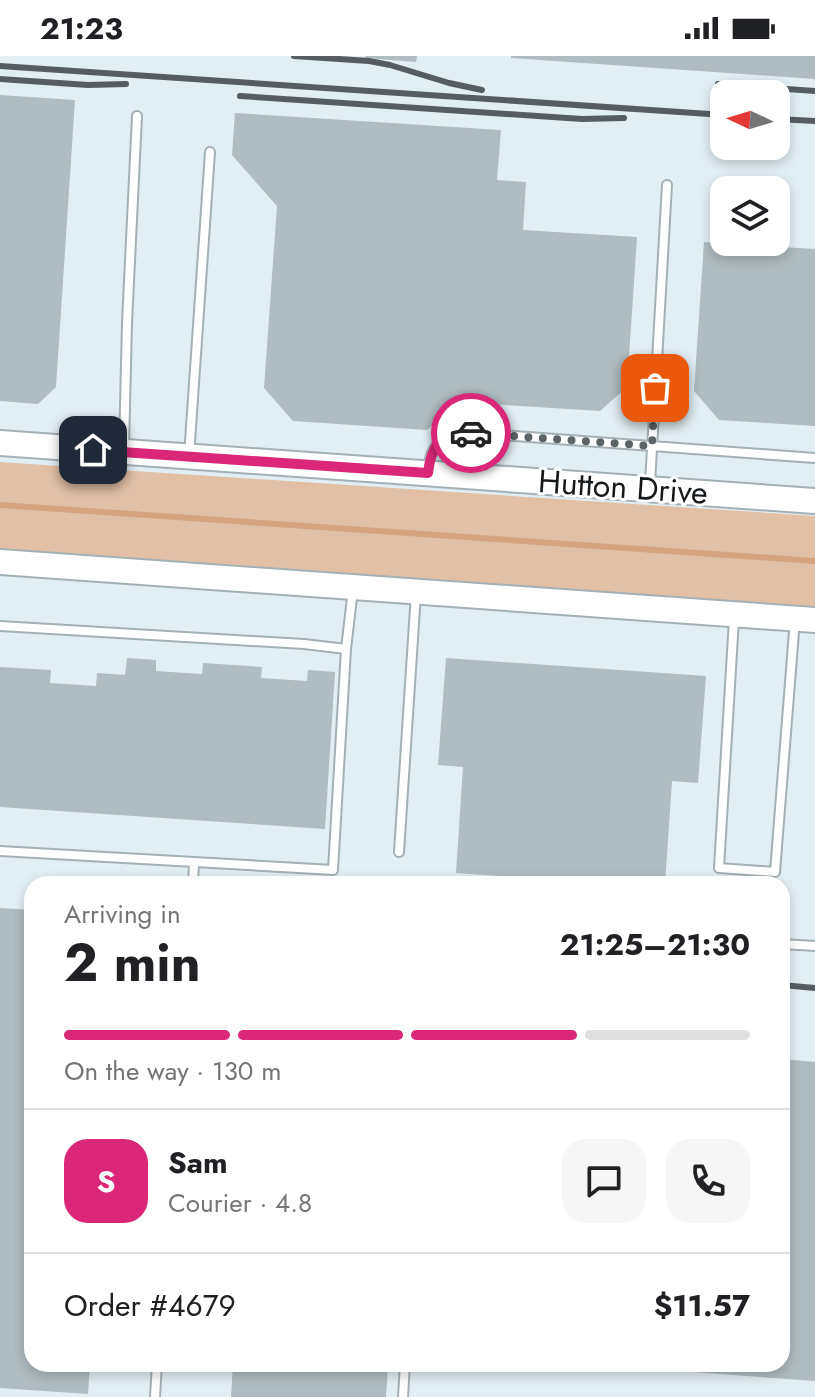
<!DOCTYPE html>
<meta charset="utf-8">
<style>
:root{--surface:#fff;--page:#f6f6f6;--text:#202124;--muted:#757577;--line:#e0e0e0;--accent:#db2777}
body{margin:0;font-family:Jost,sans-serif;background:var(--page);color:var(--text);height:100vh;display:flex;flex-direction:column;font-size:30px;white-space:nowrap}
*{box-sizing:border-box;margin:0}
p{font-size:26px;color:var(--muted)}
.icon{flex:none;width:44px;height:44px;fill:none;stroke:currentColor;stroke-width:2;stroke-linecap:round;stroke-linejoin:round}
.map{position:relative;flex:1;overflow:hidden}
.details{position:absolute;left:24px;top:820px;width:766px;height:496px;display:flex;flex-direction:column;background:var(--surface);border-radius:24px;box-shadow:0 4px 12px #0003}
.details>*{flex:none}
.needle{width:52px;rotate:274deg}
.buttons{position:absolute;left:710px;top:24px;display:grid;gap:16px}
.buttons a{display:grid;place-items:center;width:80px;height:80px;border-radius:16px;background:var(--surface);box-shadow:0 4px 12px #0003;font-size:40px}
.pin{position:absolute;display:grid;place-items:center;width:68px;height:68px;color:#fff;margin:-34px;border-radius:16px;box-shadow:0 4px 12px #0006}
.courier{position:absolute;display:grid;place-items:center;width:80px;height:80px;margin:-40px;border:6px solid #db2777;border-radius:50%;background:#fff;color:#222;box-shadow:0 2px 10px #0007}
.summary em{font-style:normal;font-weight:700}
.summary div{display:flex;flex-direction:column-reverse}
.summary{display:flex;align-items:center;justify-content:space-between;height:136px;padding:0 40px}
h1{font-size:52px;font-weight:700;line-height:60px}
.bar{display:grid;grid-template-columns:repeat(4,1fr);gap:12px 8px;align-content:center;height:96px;padding:0 40px}
.bar i{height:10px;border-radius:6px;background:var(--line)}
.bar .current{background:var(--accent)}
.bar p{grid-column:span 4}
.line{display:flex;align-items:center;gap:20px;padding:0 40px;border-top:2px solid var(--line)}
.line div{flex:1}
.round{display:grid;place-items:center;flex:none;width:84px;height:84px;border-radius:24px;background:var(--page)}
.status{display:flex;justify-content:space-between;align-items:center;height:56px;padding:0 40px;background:var(--surface);direction:ltr}
.status svg{height:22px;fill:currentColor}
.map>svg:first-child{display:block}
.green{fill:#e2c0a6}
.lines{fill:none;stroke-linecap:round;stroke-linejoin:round}
.stream{stroke:#d5a37d;stroke-width:6}
.building{fill:#afbcc1}
.lane-casing{stroke:#a3b0b5;stroke-width:12}
.secondary-casing{stroke:#a3b0b5;stroke-width:28}
.lane{stroke:#fff;stroke-width:8}
.secondary{stroke:#fff;stroke-width:24}
.rail{stroke:#565d61;stroke-width:6}
.done{stroke:#5c6467;stroke-width:8;stroke-dasharray:0 14.4}
.route{stroke:#db2777;stroke-width:10}
.labels{text-anchor:middle;dominant-baseline:central;stroke-width:6;stroke-linejoin:round;paint-order:stroke}
.street-label{font-size:32px;fill:#15191b;stroke:#fff}
</style>
<div class="status"><b>21:23</b><svg viewBox="0 0 49 12"><path d="M0 12V9h3v3zM5 12V6h3v6zM10 12V3h3v9zM15 12V0h3v12zM26 1h20v11H26zM47 4h2v5h-2z"/></svg></div>
<div class="map">
<svg width="815" height="1341" viewBox="0 0 815 1341">
<rect width="100%" height="100%" fill="#e1eef4"/>
<path class="green" d="M0 406 815 460V554L0 497Z"/>
<g class="lines">
<path class="stream" d="M0 449 815 505"/>
</g>
<path class="building" d="M366 0H417L416 6 365 2Z
M511 0H815V23L511 2Z
M0 39 75 44 56 331 38 348 0 345Z
M235 57 501 74 497 124 526 126 523 174 637 181 627 331 600 355 458 346 427 374 293 365 264 332 277 150 232 99Z
M704 186 815 193V370L719 364 694 335Z
M127 602 156 604V615L202 618 203 607 262 611 261 622 307 625 308 614 335 616 325 773 0 751V611L51 614 50 627 96 630 97 617 125 619Z
M446 602 706 620 698 727 672 725 665 828H610L456 817 463 711 438 709Z
M0 852 32 854V1308H90L88 1338 0 1332Z
M782 1003 815 1006V1325L609 1310V1308H782Z
M233 1308H388L386 1341H231Z"/>
<g class="lines">
<defs>
<path id="lane" d="M124 391 127 267 137 60
M189 400 210 96
M428 413C431 388 438 386 459 376L815 402
M650 428 667 129
M734 563 719 812 775 816 795 563
M0 570 304 588 346 593
M0 795 333 814 346 593 353 533
M399 796 416 537
M193 828 194 806
M782 888 815 890
M155 1341 157 1308
M403 1341 405 1308"/>
<path id="secondary" d="M0 387 815 445
M0 506 815 564"/>
</defs>
<use href="#lane" class="lane-casing"/>
<use href="#secondary" class="secondary-casing"/>
<use href="#lane" class="lane"/>
<use href="#secondary" class="secondary"/>
<path class="rail" d="M294 0 369 5 390 9 449 27 482 34
M0 10 724 59
M0 23 88 29 126 28
M718 28 815 35
M240 40 582 63 624 62
M776 63 815 65
M782 929 815 932"/>
</g>
<g class="lines">
<path class="done" d="M471 377 652 390 655 332"/>
<path class="route" d="M93 394 428 417C431 390 441 375 471 377"/>
</g>
<g class="labels">
<g class="street-label">
<text transform="translate(623 431) rotate(4)">Hutton Drive</text>
</g>
</g>
</svg>
<div class="buttons">
<a><svg class="needle" viewBox="-14 -14 28 28"><path d="M0-13l5 13h-10z" fill="#e53935"/><path d="M0 13l5-13h-10z" fill="#757577"/></svg></a>
<a><svg class="icon" aria-label="layers" viewBox="0 0 24 24"><path d="M12 4l9 5-9 5-9-5zM3 14l9 5 9-5"/></svg></a>
</div>
<div class="pin" style="left:655px;top:332px;background:#ea580c"><svg class="icon" aria-label="bag" viewBox="0 0 24 24"><path d="M5 8h14l-1 12H6zM9 8a3 3 0 0 1 6 0"/></svg></div>
<div class="pin" style="left:93px;top:394px;background:#1f2937"><svg class="icon" aria-label="home" viewBox="0 0 24 24"><path d="M3 11l9-7 9 7M6 9v11h12V9"/></svg></div>
<div class="courier" style="left:471px;top:377px"><svg class="icon" aria-label="car" viewBox="0 0 24 24"><path d="M5 17H2v-5l4-1 3-4h7l3 4 3 1v5h-3M9 17h6M6 11h13"/><circle cx="7" cy="17" r="2"/><circle cx="17" cy="17" r="2"/></svg></div>
<section class="details">
<div class="summary"><div><h1>2 min</h1><p>Arriving in</p></div><em>21:25–21:30</em></div>
<div class="bar"><i class="current"></i><i class="current"></i><i class="current"></i><i></i><p>On the way · 130 m</p></div>
<div class="line" style="height:144px"><b class="round" style="background:var(--accent);color:#fff">S</b><div><b>Sam</b><p>Courier · 4.8</p></div><a class="round"><svg class="icon" aria-label="chat" viewBox="0 0 24 24"><path d="M4 5h16v11H9l-5 4z"/></svg></a><a class="round"><svg class="icon" aria-label="phone" viewBox="0 0 24 24"><path d="M5 4h4l2 5-3 2q2 4 5 5l2-3 5 2v4C11 20 4 13 5 4z"/></svg></a></div>
<div class="line" style="height:104px"><div>Order #4679</div><b>$11.57</b></div>
</section>
</div>
